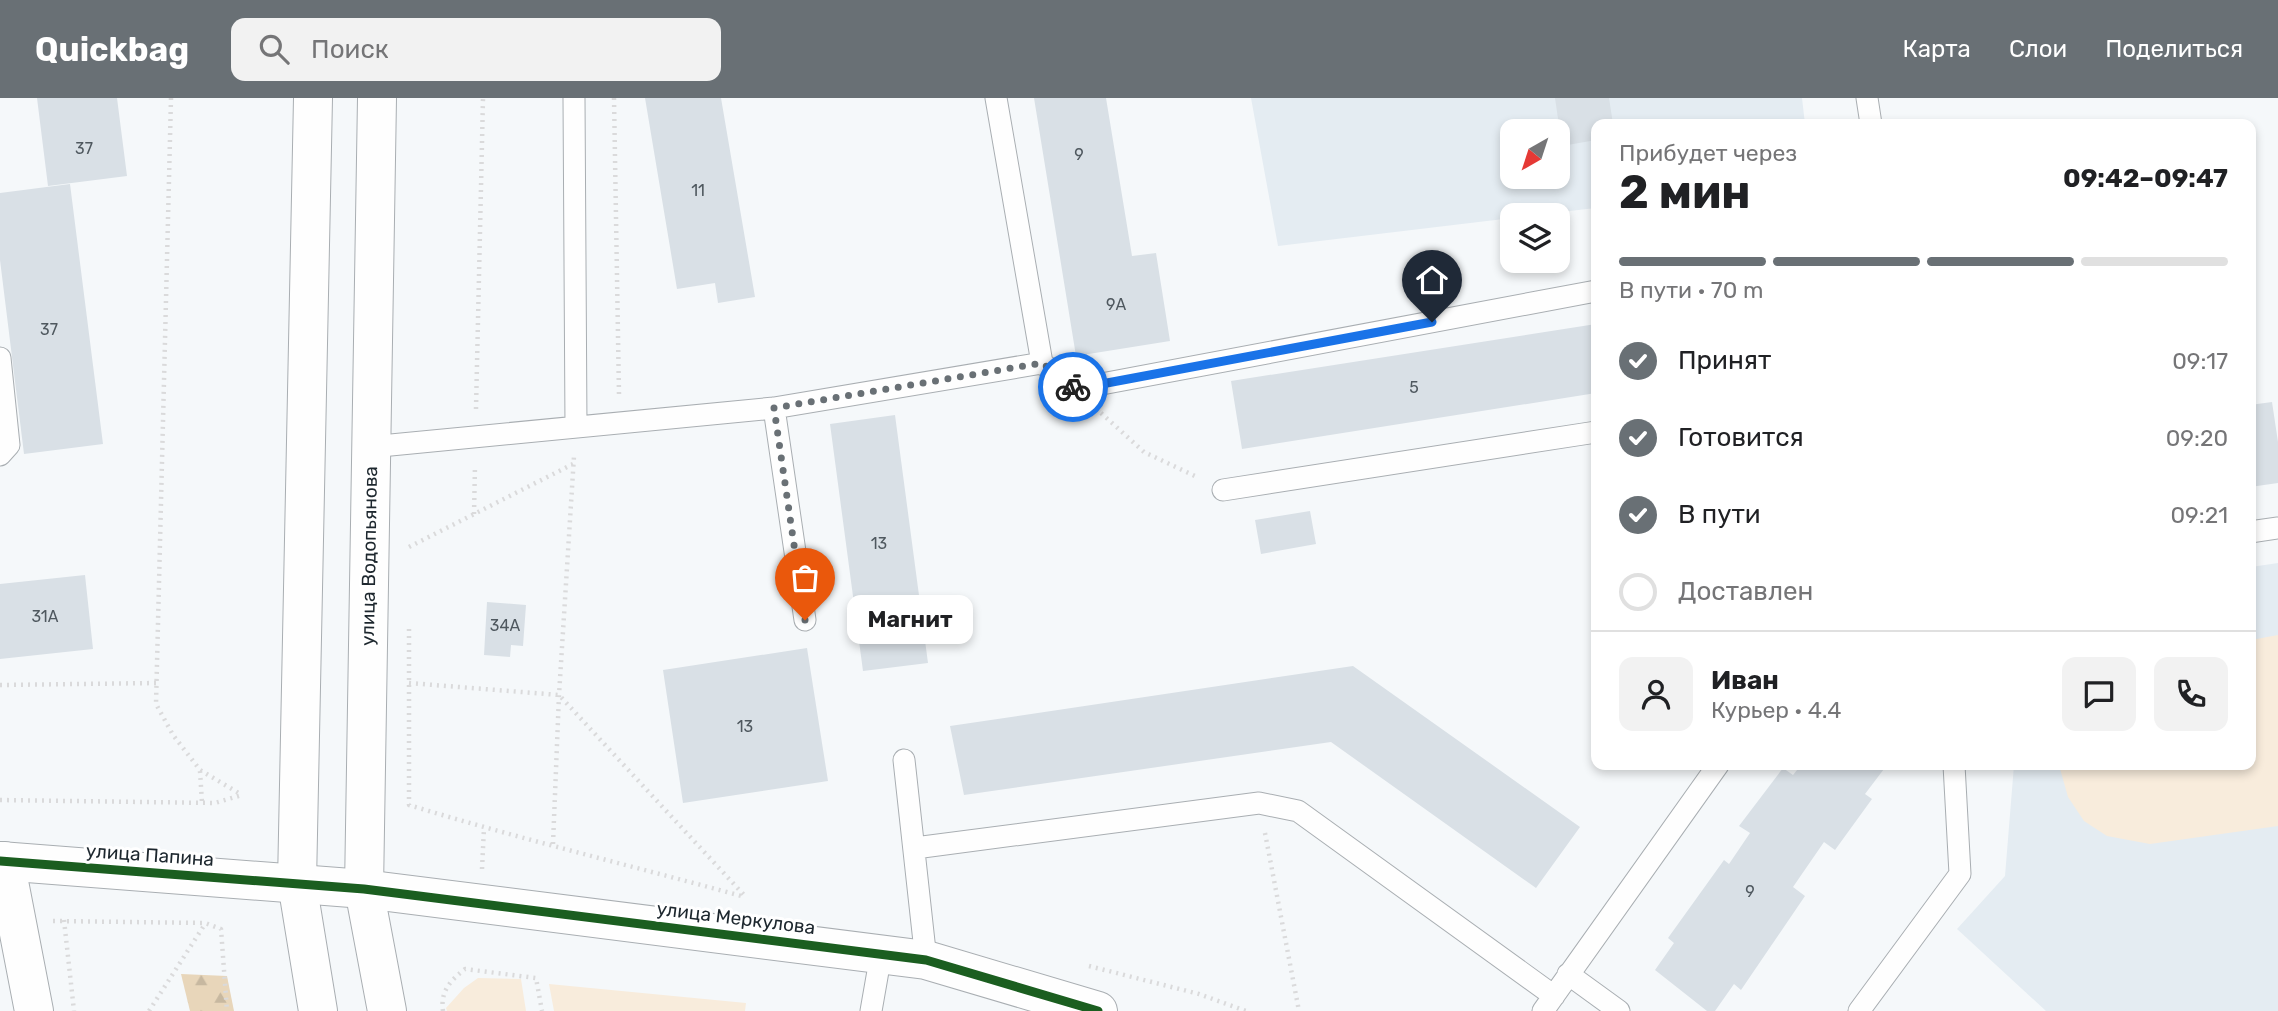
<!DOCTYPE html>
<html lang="ru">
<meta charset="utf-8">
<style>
:root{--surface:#fff;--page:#f2f2f2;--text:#202124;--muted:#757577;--line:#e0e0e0;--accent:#697075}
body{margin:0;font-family:Rubik,sans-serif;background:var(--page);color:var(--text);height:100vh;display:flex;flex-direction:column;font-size:26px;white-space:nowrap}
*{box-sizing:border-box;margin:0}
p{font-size:23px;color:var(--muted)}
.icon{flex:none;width:38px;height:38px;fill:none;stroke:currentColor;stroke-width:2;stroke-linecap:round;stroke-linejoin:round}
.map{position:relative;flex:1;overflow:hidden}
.drawer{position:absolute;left:1591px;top:21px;width:665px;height:651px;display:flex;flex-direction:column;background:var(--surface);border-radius:14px;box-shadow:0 4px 10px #0003}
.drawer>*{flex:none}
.needle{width:46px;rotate:219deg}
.buttons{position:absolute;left:1500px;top:21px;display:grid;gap:14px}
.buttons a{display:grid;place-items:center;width:70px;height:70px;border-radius:14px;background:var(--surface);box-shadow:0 4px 10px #0003;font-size:35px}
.pin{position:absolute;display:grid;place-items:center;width:60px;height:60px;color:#fff;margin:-72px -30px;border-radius:50% 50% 50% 0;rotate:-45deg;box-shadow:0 0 7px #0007}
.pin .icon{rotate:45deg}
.courier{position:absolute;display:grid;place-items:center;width:70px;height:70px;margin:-35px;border:5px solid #1a73e8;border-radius:50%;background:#fff;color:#222;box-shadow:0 2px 9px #0007}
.bubble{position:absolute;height:49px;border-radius:14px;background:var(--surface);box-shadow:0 4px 10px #0003;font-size:23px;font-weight:700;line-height:49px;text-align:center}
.overview em{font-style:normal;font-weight:700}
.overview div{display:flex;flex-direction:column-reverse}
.overview{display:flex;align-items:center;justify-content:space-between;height:119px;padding:0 28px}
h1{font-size:46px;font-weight:700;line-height:52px}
.bar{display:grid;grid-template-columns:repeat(4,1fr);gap:10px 7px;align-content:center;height:84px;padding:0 28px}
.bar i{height:9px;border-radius:5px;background:var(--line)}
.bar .selected{background:var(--accent)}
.bar p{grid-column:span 4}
.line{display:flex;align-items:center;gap:18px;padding:0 28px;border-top:2px solid var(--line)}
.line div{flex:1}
.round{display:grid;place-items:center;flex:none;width:74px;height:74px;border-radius:14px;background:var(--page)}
ol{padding:0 28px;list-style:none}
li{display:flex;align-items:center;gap:21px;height:77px}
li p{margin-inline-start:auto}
li .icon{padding:7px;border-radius:50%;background:var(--accent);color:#fff;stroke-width:4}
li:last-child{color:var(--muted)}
li i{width:38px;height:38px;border:4px solid var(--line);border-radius:50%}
header{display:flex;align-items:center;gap:42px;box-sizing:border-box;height:98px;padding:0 35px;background:var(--accent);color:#fff}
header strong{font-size:33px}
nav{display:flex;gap:38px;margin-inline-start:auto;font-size:24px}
.search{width:490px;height:63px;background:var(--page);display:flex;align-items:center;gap:18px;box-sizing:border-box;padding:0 24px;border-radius:14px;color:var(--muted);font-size:26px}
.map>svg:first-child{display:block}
.built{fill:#e4ecf2;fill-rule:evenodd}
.grass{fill:#f8ecdc}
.forest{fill:url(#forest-firs)}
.building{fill:#d9e0e6}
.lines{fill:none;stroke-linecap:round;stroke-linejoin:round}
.service-casing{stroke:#a9aeb2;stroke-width:23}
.minor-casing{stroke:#a9aeb2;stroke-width:40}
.tertiary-casing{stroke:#a9aeb2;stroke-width:40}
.secondary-casing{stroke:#a9aeb2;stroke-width:40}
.path{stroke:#dadadb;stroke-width:4.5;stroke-dasharray:2 5;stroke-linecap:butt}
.service{stroke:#fefefe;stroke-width:21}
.minor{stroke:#fefefe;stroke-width:38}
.tertiary{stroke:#fefefe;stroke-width:38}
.secondary{stroke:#fefefe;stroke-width:38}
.cycleway-casing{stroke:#fff;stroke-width:13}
.cycleway{stroke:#1b5e20;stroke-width:9}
.done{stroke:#697075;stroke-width:7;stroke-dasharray:0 12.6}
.route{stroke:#1a73e8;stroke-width:9}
.labels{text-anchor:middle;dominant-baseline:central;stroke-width:6;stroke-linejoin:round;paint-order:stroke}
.number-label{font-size:16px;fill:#4f585f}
.street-label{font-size:19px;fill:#1d272e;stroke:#fff}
</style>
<header>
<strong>Quickbag</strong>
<div class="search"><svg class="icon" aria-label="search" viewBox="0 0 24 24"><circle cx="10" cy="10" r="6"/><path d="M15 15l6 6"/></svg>Поиск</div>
<nav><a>Карта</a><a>Слои</a><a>Поделиться</a></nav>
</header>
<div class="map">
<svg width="2278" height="913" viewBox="0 0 2278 913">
<defs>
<pattern id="forest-firs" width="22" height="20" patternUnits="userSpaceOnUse" patternTransform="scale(1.75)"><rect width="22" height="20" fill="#e8d6ba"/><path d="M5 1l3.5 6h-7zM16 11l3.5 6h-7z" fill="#c7b8a0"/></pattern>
</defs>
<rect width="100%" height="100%" fill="#f5f8fa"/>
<path class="built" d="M1251 0H1802L1805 26H1596V110L1534 117H1512V120L1278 148ZM1512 33H1558V79H1512Z
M2278 465V913H2046L1957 831 2005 778 2014 667H2250L2251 469Z"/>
<path class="grass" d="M2278 537V728L2150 746 2107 738 2084 723 2068 699 2059 667H2250L2251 542Z
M478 880 521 881 526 913H447L446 910 464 890Z
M549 886 746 905 745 913H554Z"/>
<path class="forest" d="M181 876 227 878 234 913H190Z"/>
<path class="building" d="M37 0H117L127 78 48 88Z
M645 0H721L755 199 718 205 715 185 677 191Z
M1034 0H1106L1132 158 1156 155 1170 243 1076 258Z
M1555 0H1609L1613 26H1596V42L1562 48Z
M70 86 103 346 24 356 0 162V95Z
M1596 226V295L1242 351 1231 283Z
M2272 304 2278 344V385L2250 389V307Z
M895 317 928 565 863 573 830 326Z
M1310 413 1316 446 1261 456 1255 422Z
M85 477 93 551 0 561V486Z
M487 504 526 507 523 548 511 547 510 559 484 557Z
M807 550 828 683 683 705 663 572Z
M1353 568 1580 729 1536 790 1331 644 964 697 950 628Z
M1801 667H1887L1865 696 1872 701 1835 752 1824 744 1793 789 1805 798 1741 892 1734 886 1715 913H1707L1655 872 1674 845 1668 840 1724 762 1729 766 1750 735 1739 728 1783 670 1793 677Z"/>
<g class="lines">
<defs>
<path id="service" d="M574 0 576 329
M1867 0 1871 26
M0 260 9 347 0 357
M1042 265 1075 291 1596 193
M774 310 805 522
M370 349 774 310 1042 265 996 0
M1223 392 1596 334
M2250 434 2278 430
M904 662 926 862
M915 750 1259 705 1298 713 1554 898
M1568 876 1619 913
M871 913 881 856
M1543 913 1718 667
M1859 913 1960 776 1954 667"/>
<path id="minor" d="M5 763 34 913"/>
<path id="tertiary" d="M0 763 364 791 926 862 1098 913"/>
<path id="secondary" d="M313 0 297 785 318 913
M377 0 364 791 387 913"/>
</defs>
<use href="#service" class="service-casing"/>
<use href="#minor" class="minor-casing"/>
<use href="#tertiary" class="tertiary-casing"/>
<use href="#secondary" class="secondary-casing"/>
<path class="path" d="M171 0 156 606 173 637 200 672 242 697
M614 0 619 297
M476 311 483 0
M1101 315 1144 354 1197 379
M474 416 475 368
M409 449 573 366
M409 531V707C520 741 633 768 745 799
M409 585 559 597 744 797
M0 587 157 585
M200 673 202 705
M0 702 215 705 242 697
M1265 735 1299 913
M553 746 559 597 574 358
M482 771 484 730
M64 822 74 913
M53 823 205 825 221 831 227 913
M1089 868 1199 896 1246 913
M149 913 205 826
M443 913C440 893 451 882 465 871L536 880 542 913"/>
<use href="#service" class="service"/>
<use href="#minor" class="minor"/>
<use href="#tertiary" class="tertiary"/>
<use href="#secondary" class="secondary"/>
<defs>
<path id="cycleway" d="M0 763 364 791 926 862 1098 913"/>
</defs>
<use href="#cycleway" class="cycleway-casing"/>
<use href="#cycleway" class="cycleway"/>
</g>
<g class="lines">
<path class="done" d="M805 522 774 310 1042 265 1073 289"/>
<path class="route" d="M1073 289 1075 291 1432 224"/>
</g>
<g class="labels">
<g class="number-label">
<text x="84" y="50">37</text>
<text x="1079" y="56">9</text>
<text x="698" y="92">11</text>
<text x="1116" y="206">9А</text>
<text x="49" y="231">37</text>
<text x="1414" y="289">5</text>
<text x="879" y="445">13</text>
<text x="45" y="518">31А</text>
<text x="505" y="527">34А</text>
<text x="745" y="628">13</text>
<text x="1750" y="793">9</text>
</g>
<g class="street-label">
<text transform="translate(369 458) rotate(-89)">улица Водопьянова</text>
<text transform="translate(150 757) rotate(4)">улица Папина</text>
<text transform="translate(736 820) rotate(7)">улица Меркулова</text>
</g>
</g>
</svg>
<div class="buttons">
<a><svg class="needle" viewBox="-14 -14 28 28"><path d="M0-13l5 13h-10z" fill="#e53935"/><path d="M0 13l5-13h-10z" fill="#757577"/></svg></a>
<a><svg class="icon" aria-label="layers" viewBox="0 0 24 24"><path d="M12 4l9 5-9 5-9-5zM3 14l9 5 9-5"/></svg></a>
</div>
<div class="pin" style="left:805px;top:522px;background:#ea580c"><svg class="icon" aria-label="bag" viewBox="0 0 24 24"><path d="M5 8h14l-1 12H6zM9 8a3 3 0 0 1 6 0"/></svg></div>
<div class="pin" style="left:1432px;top:224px;background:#1f2937"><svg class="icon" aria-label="home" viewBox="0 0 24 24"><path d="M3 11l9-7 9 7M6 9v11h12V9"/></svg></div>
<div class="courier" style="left:1073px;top:289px"><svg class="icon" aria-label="bike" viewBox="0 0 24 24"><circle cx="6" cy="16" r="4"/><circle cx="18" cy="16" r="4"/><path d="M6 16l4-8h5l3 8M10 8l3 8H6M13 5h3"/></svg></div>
<div class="bubble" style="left:847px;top:497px;width:126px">Магнит</div>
<section class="drawer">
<div class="overview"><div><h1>2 мин</h1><p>Прибудет через</p></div><em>09:42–09:47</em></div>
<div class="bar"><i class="selected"></i><i class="selected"></i><i class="selected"></i><i></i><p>В пути · 70 m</p></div>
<ol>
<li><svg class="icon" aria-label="check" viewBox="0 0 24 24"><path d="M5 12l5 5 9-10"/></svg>Принят<p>09:17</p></li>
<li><svg class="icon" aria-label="check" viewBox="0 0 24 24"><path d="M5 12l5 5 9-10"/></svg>Готовится<p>09:20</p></li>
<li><svg class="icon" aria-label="check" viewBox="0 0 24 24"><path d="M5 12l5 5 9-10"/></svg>В пути<p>09:21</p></li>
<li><i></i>Доставлен</li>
</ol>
<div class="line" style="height:126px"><a class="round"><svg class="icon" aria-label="person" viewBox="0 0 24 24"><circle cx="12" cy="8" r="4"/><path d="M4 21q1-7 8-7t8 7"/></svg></a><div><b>Иван</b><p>Курьер · 4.4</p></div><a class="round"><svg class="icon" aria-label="chat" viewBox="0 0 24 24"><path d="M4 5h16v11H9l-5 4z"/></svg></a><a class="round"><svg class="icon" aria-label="phone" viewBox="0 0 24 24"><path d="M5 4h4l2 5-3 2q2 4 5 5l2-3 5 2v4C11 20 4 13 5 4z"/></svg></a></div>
</section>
</div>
